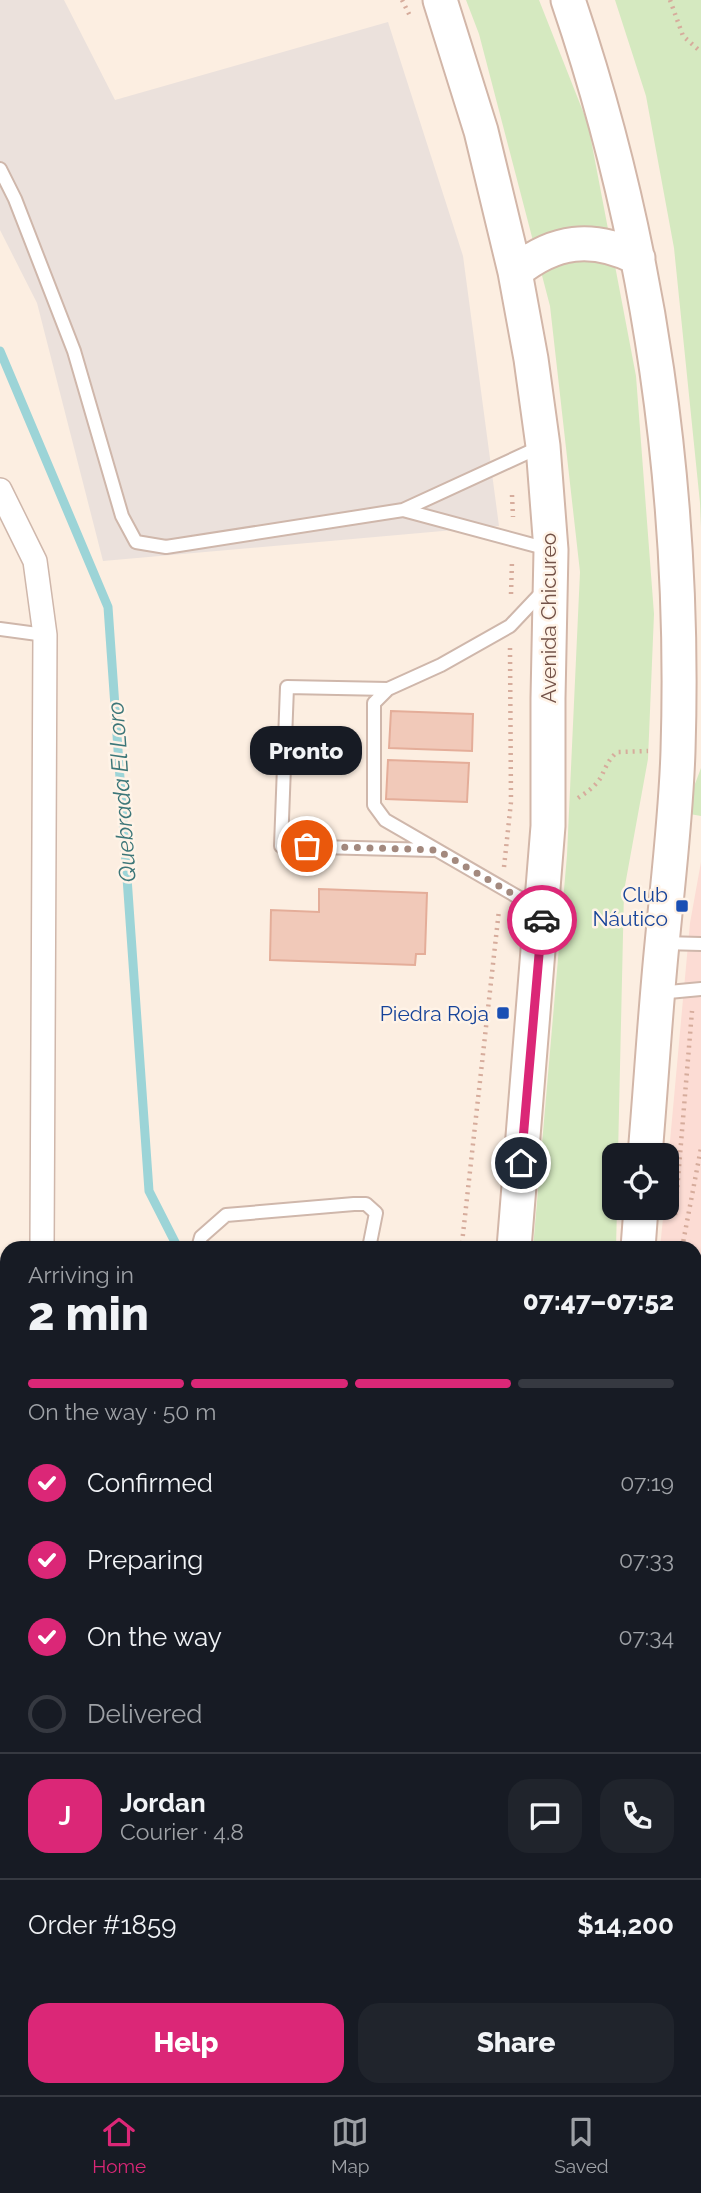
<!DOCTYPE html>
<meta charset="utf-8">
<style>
:root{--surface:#171b24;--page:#20242c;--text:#f1f3f6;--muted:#9ea1a6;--line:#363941;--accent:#db2777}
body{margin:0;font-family:Raleway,sans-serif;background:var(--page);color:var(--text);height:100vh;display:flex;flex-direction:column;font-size:26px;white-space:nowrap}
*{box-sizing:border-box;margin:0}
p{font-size:23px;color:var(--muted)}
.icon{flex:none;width:38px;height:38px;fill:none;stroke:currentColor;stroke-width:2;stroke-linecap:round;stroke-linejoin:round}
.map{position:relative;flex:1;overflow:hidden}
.details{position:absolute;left:0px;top:1241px;width:702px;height:856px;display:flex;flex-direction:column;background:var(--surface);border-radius:21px 21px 0 0;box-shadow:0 2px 5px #0004}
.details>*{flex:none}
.buttons{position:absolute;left:602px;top:1143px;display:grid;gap:14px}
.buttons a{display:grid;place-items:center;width:77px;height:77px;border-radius:14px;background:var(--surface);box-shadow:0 2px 5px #0004;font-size:35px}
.pin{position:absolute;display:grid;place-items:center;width:60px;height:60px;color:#fff;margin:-30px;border:4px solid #fff;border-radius:50%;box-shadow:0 2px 7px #0007}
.courier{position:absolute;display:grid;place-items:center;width:70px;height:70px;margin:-35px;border:5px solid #db2777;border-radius:50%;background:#fff;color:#222;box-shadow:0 2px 9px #0007}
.bubble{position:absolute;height:49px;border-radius:21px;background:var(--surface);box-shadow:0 2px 5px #0004;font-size:23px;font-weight:800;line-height:49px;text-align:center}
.headline em{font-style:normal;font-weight:800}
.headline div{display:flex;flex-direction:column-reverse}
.headline{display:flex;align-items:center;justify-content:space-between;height:119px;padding:0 28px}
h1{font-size:46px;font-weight:800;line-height:52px}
.bar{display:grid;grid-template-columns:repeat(4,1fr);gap:10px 7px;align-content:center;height:84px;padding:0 28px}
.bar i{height:9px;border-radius:5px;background:var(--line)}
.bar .current{background:var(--accent)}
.bar p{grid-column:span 4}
.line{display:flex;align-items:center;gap:18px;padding:0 28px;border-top:2px solid var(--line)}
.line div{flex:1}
.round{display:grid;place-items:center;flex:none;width:74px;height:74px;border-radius:21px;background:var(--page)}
ol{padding:0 28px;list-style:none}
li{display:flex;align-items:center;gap:21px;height:77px}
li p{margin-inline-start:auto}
li .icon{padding:7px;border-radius:50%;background:var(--accent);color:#fff;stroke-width:4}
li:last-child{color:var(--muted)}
li i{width:38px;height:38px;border:4px solid var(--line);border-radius:50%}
.action{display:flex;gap:14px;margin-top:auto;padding:14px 28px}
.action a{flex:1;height:80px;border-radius:21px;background:var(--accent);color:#fff;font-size:28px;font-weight:800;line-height:80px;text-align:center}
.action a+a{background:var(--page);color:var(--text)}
.menu{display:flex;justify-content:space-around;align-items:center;height:98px;border-top:2px solid var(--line);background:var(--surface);font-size:19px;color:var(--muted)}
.menu a{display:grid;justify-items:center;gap:4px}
.menu .current{color:var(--accent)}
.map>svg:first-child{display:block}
.commercial{fill:#fcdcd4}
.industrial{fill:#ebe1dc}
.green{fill:#d5e9c0}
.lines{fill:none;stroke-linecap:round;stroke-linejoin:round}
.stream{stroke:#9cd4d7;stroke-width:9}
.building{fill:#f1c9b9;stroke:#e4ad99;stroke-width:2}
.lane-casing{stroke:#cfb7ab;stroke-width:16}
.street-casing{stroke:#cfb7ab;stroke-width:26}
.secondary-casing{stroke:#d2b6a8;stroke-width:37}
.path{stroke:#d6ac9c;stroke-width:4.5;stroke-dasharray:2 5;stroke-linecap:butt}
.lane{stroke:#fff;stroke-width:12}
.street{stroke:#fff;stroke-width:23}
.secondary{stroke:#fff;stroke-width:33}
.done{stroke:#a3897e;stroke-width:7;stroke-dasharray:0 12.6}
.route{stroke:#db2777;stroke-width:9}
.transit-dot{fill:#1a4fb4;stroke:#fff3e7;stroke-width:2.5}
.labels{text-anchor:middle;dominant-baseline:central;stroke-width:5;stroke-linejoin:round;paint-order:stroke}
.street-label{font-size:21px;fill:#735248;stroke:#fff3e7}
.transit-label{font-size:21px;fill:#164399;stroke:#fff3e7;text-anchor:end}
.water-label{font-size:23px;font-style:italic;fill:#3c7678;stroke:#fff3e7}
</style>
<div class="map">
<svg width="701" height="2095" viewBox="0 0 701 2095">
<rect width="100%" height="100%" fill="#fceee1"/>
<path class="commercial" d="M701 862V1379L695 1377V1248H660L664 1208H667V1174L690 923Z"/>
<path class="industrial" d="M0 0H64L115 100 388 22 463 256 499 526 103 561 37 303 0 230Z"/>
<path class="green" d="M466 0H539L588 124 636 376 654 614 648 759 624 891 618 1155H614V1208H617L616 1248H533L567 855 580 572 550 306 479 34Z
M615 0H701V527L700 503 674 248 646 96Z
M701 768V816L684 813Z
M695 1595 701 1606V1740L695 1734Z"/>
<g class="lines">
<path class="stream" d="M0 351 108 607 149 1191 178 1248
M695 1898 701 1903
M593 2095V2090"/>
</g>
<path class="building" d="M391 711 473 714 472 751 389 748Z
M388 760 469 763 467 802 386 799Z
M319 889 427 893 425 954H416L415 965 270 960 271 910 319 912Z"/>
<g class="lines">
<defs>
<path id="lane" d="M0 169 15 199 74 351 122 516 136 542 166 547 403 510 542 446
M403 510 548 549
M0 629 45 635
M388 689 287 687 281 846 433 850
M537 908 385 820 374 805V703L388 689 441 665 510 626 544 590
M663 943 701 944
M658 993 701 989
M198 1248 201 1237 226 1215 354 1204H366L376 1213 369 1248
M695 1334H701
M0 1867 7 1870"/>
<path id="street" d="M0 490 35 561 45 635 42 1248
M0 2021 7 2018"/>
<path id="secondary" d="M440 0 481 131 515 272 531 359 543 446 551 550 548 698V826L514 1248
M568 0C650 241 686 496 678 751 676 816 668 880 662 944 655 1014 651 1085 645 1155
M515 272C554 240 592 235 638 258
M638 1248 641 1208
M695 1561 701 1573
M695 1757 701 1763"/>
</defs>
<use href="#lane" class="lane-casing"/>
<use href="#street" class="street-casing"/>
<use href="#secondary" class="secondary-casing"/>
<path class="path" d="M402 0 410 16
M670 0 683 36 701 52
M512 495 513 517
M511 594 512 561
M510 648 511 802
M578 798C587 792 596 786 601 777 606 767 608 760 617 752L648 751
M504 867 511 802H514
M675 1215 692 1011
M462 1243 499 910
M682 1248 701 1148
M695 1295 697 1296V1313
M695 1426 701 1430
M200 2090 210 2095
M490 2095V2090"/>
<use href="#lane" class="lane"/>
<use href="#street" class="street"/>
<use href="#secondary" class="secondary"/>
</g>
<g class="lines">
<path class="done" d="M307 846 437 850 542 911V920"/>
<path class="route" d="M521 1163 542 920"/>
</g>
<g class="transit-dot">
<rect x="675" y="899" width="14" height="14" rx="3.5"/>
<rect x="496" y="1006" width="14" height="14" rx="3.5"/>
</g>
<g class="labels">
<g class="street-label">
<text transform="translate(548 618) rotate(-90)">Avenida Chicureo</text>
</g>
<g class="transit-label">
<text x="668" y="894">Club<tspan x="668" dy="24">Náutico</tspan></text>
<text x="489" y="1013">Piedra Roja</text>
</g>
<g class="water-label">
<text transform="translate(121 792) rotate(-94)">Quebrada El Loro</text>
</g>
</g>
</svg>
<div class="buttons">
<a><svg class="icon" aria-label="locate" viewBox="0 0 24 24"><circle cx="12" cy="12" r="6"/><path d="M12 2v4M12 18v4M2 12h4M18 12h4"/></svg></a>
</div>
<div class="pin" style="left:307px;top:846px;background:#ea580c"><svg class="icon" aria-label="bag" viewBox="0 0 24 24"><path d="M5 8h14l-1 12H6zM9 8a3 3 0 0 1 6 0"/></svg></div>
<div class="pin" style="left:521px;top:1163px;background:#1f2937"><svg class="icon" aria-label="home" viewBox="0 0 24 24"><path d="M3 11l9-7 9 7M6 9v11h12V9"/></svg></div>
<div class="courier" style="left:542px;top:920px"><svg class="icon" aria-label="car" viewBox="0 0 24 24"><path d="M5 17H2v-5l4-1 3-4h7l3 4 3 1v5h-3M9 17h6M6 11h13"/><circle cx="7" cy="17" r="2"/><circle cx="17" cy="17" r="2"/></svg></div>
<div class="bubble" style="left:250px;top:726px;width:112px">Pronto</div>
<section class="details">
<div class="headline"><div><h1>2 min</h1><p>Arriving in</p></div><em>07:47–07:52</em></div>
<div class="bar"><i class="current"></i><i class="current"></i><i class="current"></i><i></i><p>On the way · 50 m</p></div>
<ol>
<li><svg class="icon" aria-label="check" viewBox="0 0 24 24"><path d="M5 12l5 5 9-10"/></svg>Confirmed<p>07:19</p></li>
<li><svg class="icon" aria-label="check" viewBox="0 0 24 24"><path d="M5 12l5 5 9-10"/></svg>Preparing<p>07:33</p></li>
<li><svg class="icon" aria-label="check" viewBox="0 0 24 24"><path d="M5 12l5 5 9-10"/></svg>On the way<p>07:34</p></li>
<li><i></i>Delivered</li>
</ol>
<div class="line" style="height:126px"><b class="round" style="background:var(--accent);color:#fff">J</b><div><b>Jordan</b><p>Courier · 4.8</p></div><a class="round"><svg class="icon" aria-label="chat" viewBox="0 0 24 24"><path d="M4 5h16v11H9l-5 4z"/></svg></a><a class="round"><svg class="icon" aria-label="phone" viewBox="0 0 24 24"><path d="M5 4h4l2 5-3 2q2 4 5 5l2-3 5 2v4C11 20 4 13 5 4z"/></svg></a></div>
<div class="line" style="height:91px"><div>Order #1859</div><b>$14,200</b></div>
<div class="action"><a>Help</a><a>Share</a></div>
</section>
</div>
<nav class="menu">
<a class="current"><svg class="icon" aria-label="home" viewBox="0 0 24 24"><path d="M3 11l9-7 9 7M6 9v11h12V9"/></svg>Home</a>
<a><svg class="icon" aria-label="map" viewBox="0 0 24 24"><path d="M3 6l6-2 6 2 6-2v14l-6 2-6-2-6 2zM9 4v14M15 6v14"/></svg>Map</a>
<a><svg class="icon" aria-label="saved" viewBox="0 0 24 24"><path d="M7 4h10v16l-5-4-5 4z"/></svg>Saved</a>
</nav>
